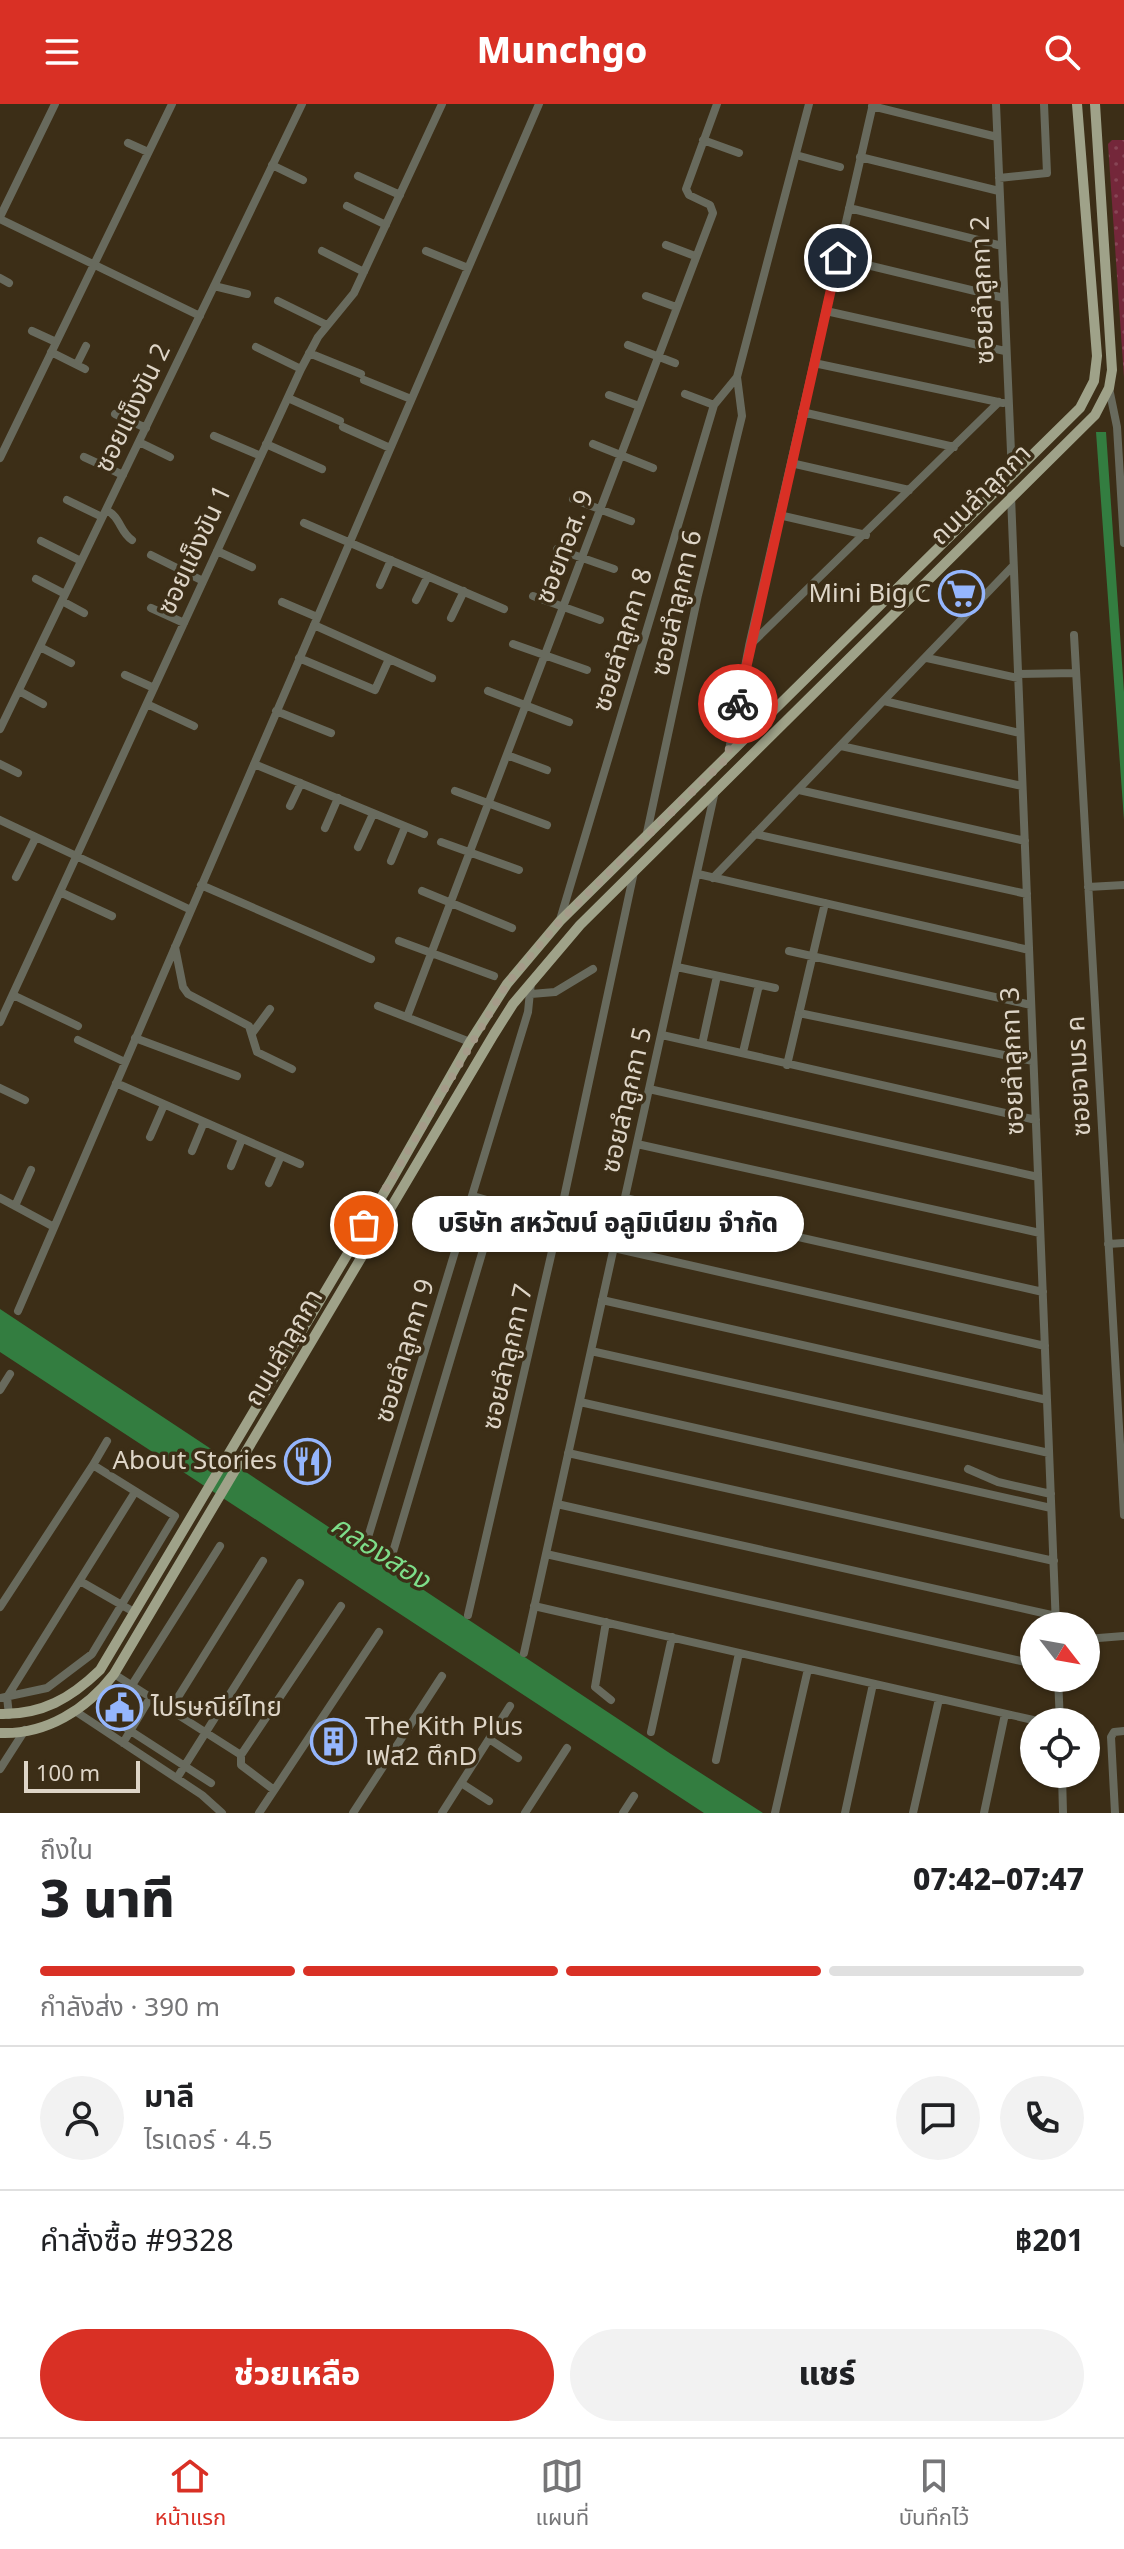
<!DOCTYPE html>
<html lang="th">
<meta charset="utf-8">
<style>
:root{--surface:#fff;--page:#f2f2f2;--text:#202124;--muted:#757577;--line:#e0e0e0;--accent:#d93025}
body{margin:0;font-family:Georgia,"Noto Sans Thai",serif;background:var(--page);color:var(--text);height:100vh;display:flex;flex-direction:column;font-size:30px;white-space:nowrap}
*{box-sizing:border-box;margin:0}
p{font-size:26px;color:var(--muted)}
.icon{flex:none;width:44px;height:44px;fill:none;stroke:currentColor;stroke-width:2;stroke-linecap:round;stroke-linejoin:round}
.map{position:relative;height:1709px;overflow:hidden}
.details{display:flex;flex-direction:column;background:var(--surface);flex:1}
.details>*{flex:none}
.needle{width:52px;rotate:121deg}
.buttons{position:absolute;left:1020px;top:1508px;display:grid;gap:16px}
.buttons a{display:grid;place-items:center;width:80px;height:80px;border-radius:50%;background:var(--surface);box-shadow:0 2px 6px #0004;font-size:40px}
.scale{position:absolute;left:24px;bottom:20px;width:116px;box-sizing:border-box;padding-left:8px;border:4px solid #ded5c7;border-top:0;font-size:22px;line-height:28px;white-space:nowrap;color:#ded5c7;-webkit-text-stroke:6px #3c2e17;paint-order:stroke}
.pin{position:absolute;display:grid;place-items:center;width:68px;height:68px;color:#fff;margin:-34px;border:4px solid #fff;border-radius:50%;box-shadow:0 2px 8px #0007}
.courier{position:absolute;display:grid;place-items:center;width:80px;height:80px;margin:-40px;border:6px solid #d93025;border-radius:50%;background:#fff;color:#222;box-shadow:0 2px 10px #0007}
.bubble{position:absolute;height:56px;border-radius:28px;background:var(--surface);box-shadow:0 2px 6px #0004;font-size:26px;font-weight:800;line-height:56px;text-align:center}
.head em{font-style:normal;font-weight:800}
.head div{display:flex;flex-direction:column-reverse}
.head{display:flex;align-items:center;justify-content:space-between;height:136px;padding:0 40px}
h1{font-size:52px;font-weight:800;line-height:60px}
.bar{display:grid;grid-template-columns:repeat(4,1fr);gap:12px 8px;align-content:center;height:96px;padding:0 40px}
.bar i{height:10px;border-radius:6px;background:var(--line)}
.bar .active{background:var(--accent)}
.bar p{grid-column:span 4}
.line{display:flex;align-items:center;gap:20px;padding:0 40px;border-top:2px solid var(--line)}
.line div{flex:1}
.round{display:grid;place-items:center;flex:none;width:84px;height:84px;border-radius:42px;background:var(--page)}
.primary-button{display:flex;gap:16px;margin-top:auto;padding:16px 40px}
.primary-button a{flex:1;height:92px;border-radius:48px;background:var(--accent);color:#fff;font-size:32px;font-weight:800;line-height:92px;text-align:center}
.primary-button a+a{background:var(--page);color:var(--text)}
header{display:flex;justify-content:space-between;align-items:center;height:104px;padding:0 40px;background:var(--accent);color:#fff;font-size:36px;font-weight:800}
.dock{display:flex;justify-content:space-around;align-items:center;height:112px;border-top:2px solid var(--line);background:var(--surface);font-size:22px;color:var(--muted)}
.dock a{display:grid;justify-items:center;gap:4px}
.dock .active{color:var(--accent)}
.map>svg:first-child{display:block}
.grass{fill:url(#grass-dots)}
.water{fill:#337d40}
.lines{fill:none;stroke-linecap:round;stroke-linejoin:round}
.minor{stroke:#686a5d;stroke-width:8}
.major{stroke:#9fa289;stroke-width:10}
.done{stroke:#a59b89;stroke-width:8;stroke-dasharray:0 14.4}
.route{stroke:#d93025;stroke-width:10}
.labels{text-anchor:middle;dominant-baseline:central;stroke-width:7;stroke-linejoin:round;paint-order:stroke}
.street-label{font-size:26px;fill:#ded5c7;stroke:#3c2e17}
.poi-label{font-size:26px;fill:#ded5c7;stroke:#3c2e17;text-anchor:end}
.water-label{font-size:28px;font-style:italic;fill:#7ddd89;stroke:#3c2e17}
</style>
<header><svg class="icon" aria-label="menu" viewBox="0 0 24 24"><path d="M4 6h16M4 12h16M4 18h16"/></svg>Munchgo<svg class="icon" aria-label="search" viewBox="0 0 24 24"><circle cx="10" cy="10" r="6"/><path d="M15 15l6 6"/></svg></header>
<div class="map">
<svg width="1124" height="1709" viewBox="0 0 1124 1709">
<defs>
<pattern id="grass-dots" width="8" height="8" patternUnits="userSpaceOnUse" patternTransform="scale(2)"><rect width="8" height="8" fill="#74273a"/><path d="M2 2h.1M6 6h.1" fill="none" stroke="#874555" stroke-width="1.8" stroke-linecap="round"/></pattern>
</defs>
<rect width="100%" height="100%" fill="#3c2e17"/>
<path class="grass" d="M1112 36H1124V274L1108 40Z"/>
<path class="water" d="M1096 328H1106L1124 588V716Z
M0 1205 671 1650 763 1709H704L0 1248Z"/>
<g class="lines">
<path class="minor" d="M996 0 1012 371
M872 2 997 33
M703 36 739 49
M128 39 148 48
M796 51 840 63
M860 53 999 87
M272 61 303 76
M358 72 400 91
M999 74 1047 69 1044 0
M347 102 386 121
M849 104 1002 142
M0 113 55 0
M0 115 200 212
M666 141 695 152
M322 147 364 168
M426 147 468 164
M838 154 1004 194
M0 174 9 179
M214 182 247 190
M646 192 676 203
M278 197 327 221
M826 207 1005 247
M32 227 56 238
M628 241 675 259
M256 243 301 265
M51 248 85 265
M309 249 361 270
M814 259 1003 299
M77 260 86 242
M364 276 411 295
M1109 284 1117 323 1124 439
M685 290 714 301
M609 291 639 302
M288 294 340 317
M802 308 954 343
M115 310 146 324
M343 323 390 344
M214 332 261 352
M139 338 170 353
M266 340 322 365
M593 340 653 364
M84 353 123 371
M0 354 172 0
M791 359 909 386
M1011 392 1056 1522
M573 395 631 417
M67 396 102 413
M106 406C121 413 119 427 132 436
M779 411 866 431
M304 419 504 505
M41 437 81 457
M557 445 614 465
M217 447 252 463
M151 451 203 477
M36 475 65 490
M380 481 391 456
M533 492 600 516
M416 496 428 472
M62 497 84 509
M282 498 317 513
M151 504 184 519
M451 514 464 487
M314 521 432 574
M1074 531 1124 1411
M513 540 587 566
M751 540 999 298
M40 543 71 559
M299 554 375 586 389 555
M927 554 1018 574
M1018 570 1076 569
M125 571 154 584
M19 587 43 600
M488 587 569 618
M884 597 1020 629
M147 600 194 622
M276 607 331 629
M0 625 302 0
M841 642 1022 682
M507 651 547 666
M728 651 749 542 873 0
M0 660 18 669
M254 660 424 730
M799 686 1025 737
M455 687 547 721
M290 702 301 679
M0 716 191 806
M325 724 338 694
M755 730 1027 790
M646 733 698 491 742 312 737 273
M441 738 519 766
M358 743 373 710
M391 757 405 723
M698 770 1029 846
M16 773 36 733
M713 774 1013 462
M201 781 371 855
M1088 783 1124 781
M422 787 512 824
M60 788 112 812
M560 816 714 301 737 273 809 0
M399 837 494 872
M175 843 183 883 188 890 249 922 257 948 292 965
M789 847 1031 901
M677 863 775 884
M531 890 555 888 593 865
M13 891 78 922
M378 902 470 938
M799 909 1033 957
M407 913 713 109 710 101 689 91 686 85 717 0
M0 918 301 265 318 233 354 189 442 0
M253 928 270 905
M662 931 1036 1016
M135 934 237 972
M78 936 125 958
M703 936 717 872
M744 944 759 881
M787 961 825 799
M116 979 300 1060
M0 984 25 996
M649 985 1038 1073
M150 1033 164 1001
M637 1040 1040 1129
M192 1047 204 1018
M231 1062 242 1035
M269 1079 281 1052
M473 1092 559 1117
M0 1094 54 1123
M625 1094 1043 1188
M15 1102 31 1066
M1108 1140 1124 1139
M614 1144 1045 1242
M602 1196 1047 1296
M18 1207 539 0
M591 1247 1049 1349
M0 1286 10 1270
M580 1298 1051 1404
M568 1349 1054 1457
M93 1361 107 1337
M968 1365 998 1378 1051 1390
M557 1400 1056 1512
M365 1443 528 908 531 878
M546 1450 1034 1560
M390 1458 497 1099
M80 1477 134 1508
M534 1502 1042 1618
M0 1503 93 1361 175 1412 92 1550 47 1584 0 1594
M468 1511 559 1117 634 768
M606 1518 595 1583 611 1596
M1086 1535 1124 1532
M524 1549 715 687
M114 1570 241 1651
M1058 1574 1060 1618
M132 1581 220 1442
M170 1606 263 1457
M75 1607 202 1691 222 1709
M9 1611 7 1593 135 1388
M106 1611 211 1679
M651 1628 672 1533
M489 1635 518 1654
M123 1639 150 1594
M716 1656 739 1549
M0 1665 25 1626
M1062 1670 1063 1709
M177 1674 300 1479
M461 1679 489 1697
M274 1686 241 1661V1651L341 1502
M259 1709 379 1528
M353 1709 442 1572
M442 1709 510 1602
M525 1709 567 1644
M623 1709 634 1692
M775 1709 808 1565
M845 1709 873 1580
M913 1709 939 1595
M984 1709 1005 1610
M1115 1709 1111 1633 1114 1628 1124 1627"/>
<path class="major" d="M0 1610C42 1611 71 1594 100 1566L391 1077 470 938 507 880 560 817 1080 304 1094 277 1097 252 1077 0
M0 1629C46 1631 87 1605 114 1570L494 930 513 900 580 821 1095 311 1109 284 1112 266 1095 0"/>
</g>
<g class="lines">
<path class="done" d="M364 1121 507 880 560 817 727 654 738 600"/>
<path class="route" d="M738 600 838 154"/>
</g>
<defs>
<symbol id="supermarket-ring" viewBox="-11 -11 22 22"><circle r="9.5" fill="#3c2e17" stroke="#95b6fd" stroke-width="1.5"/><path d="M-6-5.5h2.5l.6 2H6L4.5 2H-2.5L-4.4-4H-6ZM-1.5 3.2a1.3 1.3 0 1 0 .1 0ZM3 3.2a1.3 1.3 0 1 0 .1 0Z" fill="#95b6fd"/></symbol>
<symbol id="restaurant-ring" viewBox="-11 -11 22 22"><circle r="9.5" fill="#3c2e17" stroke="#95b6fd" stroke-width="1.5"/><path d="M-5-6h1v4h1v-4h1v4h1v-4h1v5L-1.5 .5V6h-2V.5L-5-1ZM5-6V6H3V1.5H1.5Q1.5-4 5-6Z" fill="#95b6fd"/></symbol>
<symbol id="civic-ring" viewBox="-11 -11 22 22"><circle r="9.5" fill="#3c2e17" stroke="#95b6fd" stroke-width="1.5"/><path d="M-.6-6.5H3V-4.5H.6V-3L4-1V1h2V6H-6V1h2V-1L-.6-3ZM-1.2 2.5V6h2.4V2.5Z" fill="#95b6fd"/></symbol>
<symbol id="building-ring" viewBox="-11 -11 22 22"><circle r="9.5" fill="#3c2e17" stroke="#95b6fd" stroke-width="1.5"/><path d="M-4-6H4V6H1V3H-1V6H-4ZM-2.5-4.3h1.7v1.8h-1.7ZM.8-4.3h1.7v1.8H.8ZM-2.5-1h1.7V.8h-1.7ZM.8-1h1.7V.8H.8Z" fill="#95b6fd"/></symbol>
</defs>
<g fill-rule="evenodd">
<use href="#supermarket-ring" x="936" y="464" width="51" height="51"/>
<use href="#restaurant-ring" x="282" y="1332" width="51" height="51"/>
<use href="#civic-ring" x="94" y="1578" width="51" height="51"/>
<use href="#building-ring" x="308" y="1612" width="51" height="51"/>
</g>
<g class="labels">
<g class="street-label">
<text transform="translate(983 186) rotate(-92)">ซอยลำลูกกา 2</text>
<text transform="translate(133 304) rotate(-64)">ซอยแข็งขัน 2</text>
<text transform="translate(981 391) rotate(-45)">ถนนลำลูกกา</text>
<text transform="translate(565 443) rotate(-69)">ซอยทอส. 9</text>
<text transform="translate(195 446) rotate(-65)">ซอยแข็งขัน 1</text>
<text transform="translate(677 499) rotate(-77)">ซอยลำลูกกา 6</text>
<text transform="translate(623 536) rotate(-73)">ซอยลำลูกกา 8</text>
<text transform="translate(1013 957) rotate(-92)">ซอยลำลูกกา 3</text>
<text transform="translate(1079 972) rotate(-93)">ซอยจามร ค</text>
<text transform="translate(627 996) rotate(-77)">ซอยลำลูกกา 5</text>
<text transform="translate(284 1244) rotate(-60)">ถนนลำลูกกา</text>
<text transform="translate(405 1247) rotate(-73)">ซอยลำลูกกา 9</text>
<text transform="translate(508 1253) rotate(-77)">ซอยลำลูกกา 7</text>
</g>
<g class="poi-label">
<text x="931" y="490">Mini Big C</text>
<text x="277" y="1357">About Stories</text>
<text x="151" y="1604" text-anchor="start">ไปรษณีย์ไทย</text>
<text x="365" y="1623" text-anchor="start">The Kith Plus<tspan x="365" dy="30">เฟส2 ตึกD</tspan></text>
</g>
<g class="water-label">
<text transform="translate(380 1449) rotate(33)">คลองสอง</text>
</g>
</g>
</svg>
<div class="buttons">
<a><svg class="needle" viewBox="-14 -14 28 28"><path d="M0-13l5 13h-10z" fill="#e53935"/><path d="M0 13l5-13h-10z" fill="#757577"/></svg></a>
<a><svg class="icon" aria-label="locate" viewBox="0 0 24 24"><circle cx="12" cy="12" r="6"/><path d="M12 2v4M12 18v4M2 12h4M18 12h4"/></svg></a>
</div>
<div class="scale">100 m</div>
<div class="pin" style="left:364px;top:1121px;background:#ea580c"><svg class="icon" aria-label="bag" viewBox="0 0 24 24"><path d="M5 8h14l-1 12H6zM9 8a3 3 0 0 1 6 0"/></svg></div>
<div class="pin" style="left:838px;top:154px;background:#1f2937"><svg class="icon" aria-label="home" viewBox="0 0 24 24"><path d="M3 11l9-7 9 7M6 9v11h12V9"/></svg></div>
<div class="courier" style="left:738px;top:600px"><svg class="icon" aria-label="bike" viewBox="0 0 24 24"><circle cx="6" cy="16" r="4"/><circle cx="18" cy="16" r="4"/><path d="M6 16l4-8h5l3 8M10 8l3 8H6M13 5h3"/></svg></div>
<div class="bubble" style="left:412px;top:1092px;width:392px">บริษัท สหวัฒน์ อลูมิเนียม จำกัด</div>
</div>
<section class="details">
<div class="head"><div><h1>3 นาที</h1><p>ถึงใน</p></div><em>07:42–07:47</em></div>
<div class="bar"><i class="active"></i><i class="active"></i><i class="active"></i><i></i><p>กำลังส่ง · 390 m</p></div>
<div class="line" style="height:144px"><a class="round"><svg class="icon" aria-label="person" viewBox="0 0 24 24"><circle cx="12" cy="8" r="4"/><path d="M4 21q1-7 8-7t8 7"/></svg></a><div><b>มาลี</b><p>ไรเดอร์ · 4.5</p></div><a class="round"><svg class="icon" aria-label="chat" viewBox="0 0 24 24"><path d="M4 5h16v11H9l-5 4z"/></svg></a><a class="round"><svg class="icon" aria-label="phone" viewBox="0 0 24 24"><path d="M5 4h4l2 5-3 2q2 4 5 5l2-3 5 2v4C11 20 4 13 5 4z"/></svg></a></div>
<div class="line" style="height:104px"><div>คำสั่งซื้อ #9328</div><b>฿201</b></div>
<div class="primary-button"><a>ช่วยเหลือ</a><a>แชร์</a></div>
</section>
<nav class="dock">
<a class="active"><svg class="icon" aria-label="home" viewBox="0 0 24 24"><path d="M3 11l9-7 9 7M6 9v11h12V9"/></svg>หน้าแรก</a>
<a><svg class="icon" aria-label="map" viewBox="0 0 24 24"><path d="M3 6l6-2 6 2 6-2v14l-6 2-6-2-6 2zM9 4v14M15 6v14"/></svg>แผนที่</a>
<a><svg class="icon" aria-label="saved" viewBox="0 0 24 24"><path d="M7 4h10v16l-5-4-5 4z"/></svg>บันทึกไว้</a>
</nav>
